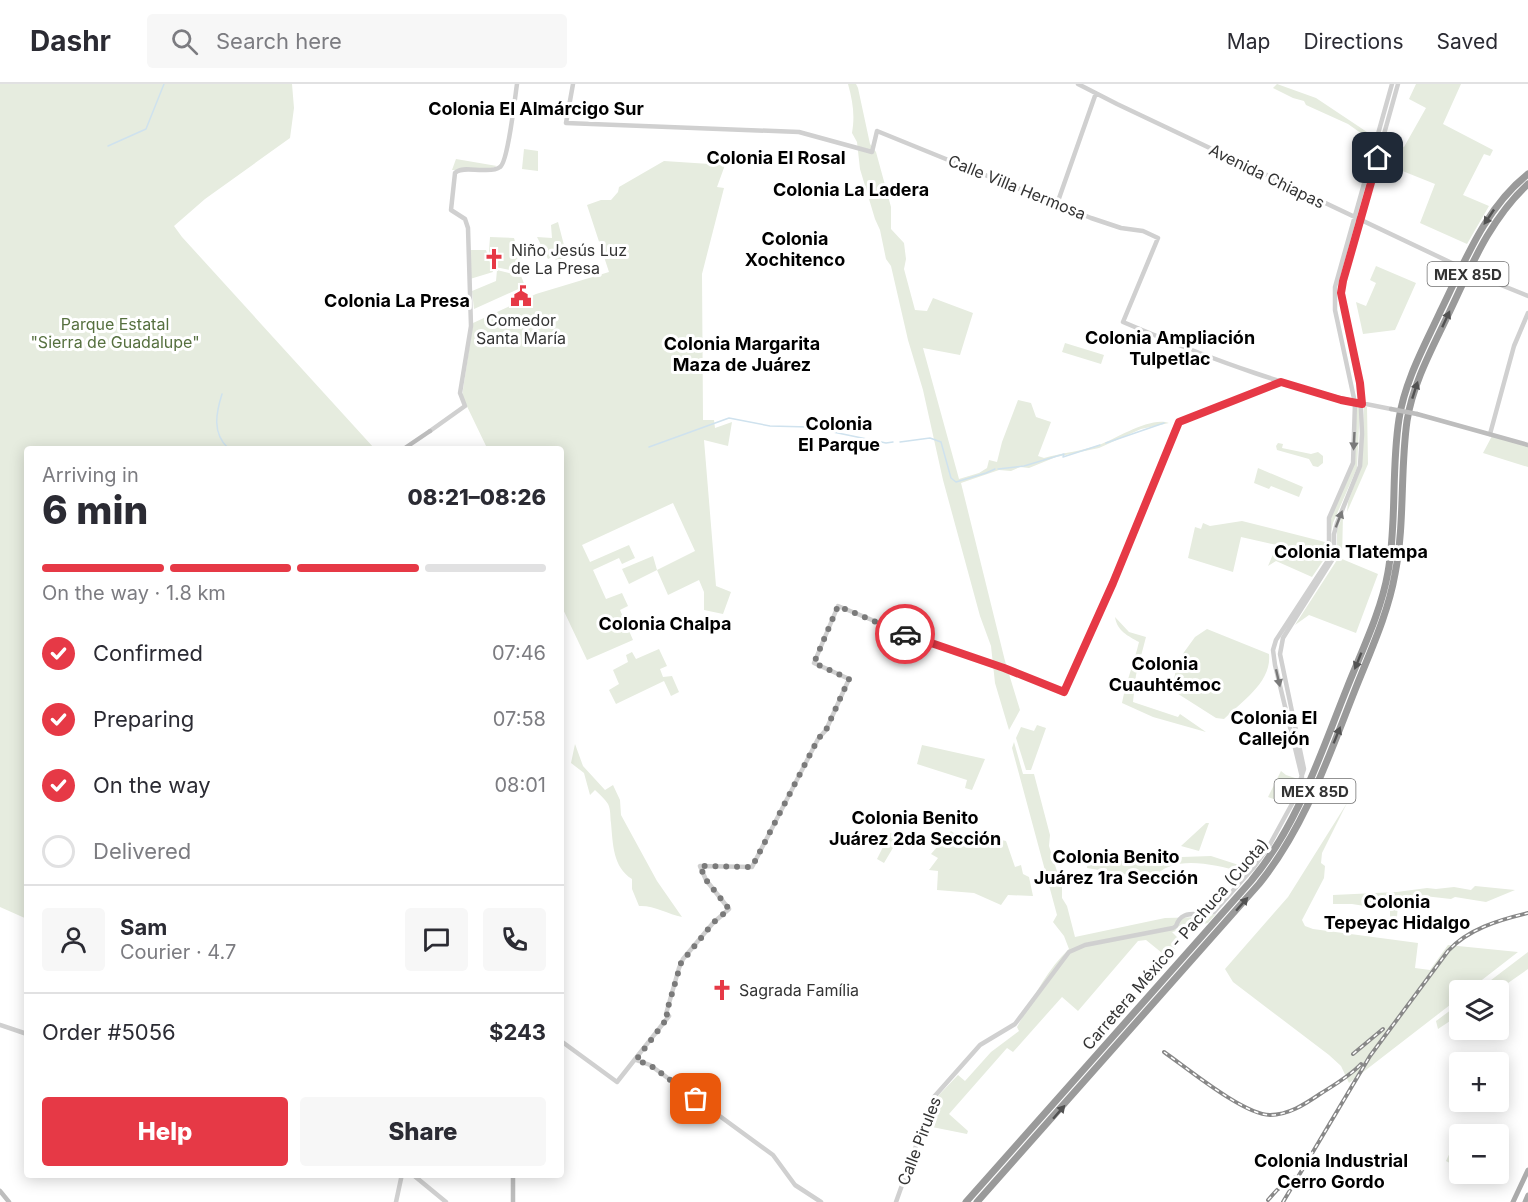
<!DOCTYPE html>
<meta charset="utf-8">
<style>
:root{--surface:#fff;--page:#f7f7f7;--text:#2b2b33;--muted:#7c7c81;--line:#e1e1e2;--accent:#e63946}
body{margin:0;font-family:Inter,sans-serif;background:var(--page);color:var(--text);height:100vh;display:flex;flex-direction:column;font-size:22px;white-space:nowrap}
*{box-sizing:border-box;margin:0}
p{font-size:20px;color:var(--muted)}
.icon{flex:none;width:33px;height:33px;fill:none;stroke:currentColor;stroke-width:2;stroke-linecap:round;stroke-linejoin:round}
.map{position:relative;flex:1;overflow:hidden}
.panel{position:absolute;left:24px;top:362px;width:540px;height:732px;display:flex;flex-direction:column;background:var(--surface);border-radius:6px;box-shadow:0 3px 15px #0003}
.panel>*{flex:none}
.tools{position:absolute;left:1449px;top:896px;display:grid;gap:12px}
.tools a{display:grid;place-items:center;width:60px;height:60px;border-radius:6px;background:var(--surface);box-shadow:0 3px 15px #0003;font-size:30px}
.pin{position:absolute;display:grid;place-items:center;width:51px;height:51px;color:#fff;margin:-26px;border-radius:12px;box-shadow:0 3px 9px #0006}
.courier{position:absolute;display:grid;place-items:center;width:60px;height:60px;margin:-30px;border:4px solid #e63946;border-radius:50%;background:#fff;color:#222;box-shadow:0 2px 8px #0007}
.headline em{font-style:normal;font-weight:800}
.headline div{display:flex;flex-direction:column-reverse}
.headline{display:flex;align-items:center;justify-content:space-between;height:102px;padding:0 18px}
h1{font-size:39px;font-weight:800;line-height:45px}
.bar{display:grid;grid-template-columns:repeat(4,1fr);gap:9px 6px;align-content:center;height:72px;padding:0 18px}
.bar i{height:8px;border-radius:4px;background:var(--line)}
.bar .on{background:var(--accent)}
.bar p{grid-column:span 4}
.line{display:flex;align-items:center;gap:15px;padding:0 18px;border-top:2px solid var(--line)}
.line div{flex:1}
.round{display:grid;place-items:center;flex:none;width:63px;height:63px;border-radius:6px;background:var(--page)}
ol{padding:0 18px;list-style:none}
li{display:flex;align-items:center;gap:18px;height:66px}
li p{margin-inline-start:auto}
li .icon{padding:6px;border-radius:50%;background:var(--accent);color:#fff;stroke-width:4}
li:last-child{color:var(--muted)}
li i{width:33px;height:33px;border:3px solid var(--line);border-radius:50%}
.action{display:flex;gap:12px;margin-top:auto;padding:12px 18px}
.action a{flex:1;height:69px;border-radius:6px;background:var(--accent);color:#fff;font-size:24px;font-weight:800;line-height:69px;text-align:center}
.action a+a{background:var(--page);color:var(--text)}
header{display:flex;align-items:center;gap:36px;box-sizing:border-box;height:84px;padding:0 30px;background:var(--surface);border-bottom:2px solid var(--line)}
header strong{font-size:28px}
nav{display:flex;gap:33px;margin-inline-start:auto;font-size:21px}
.search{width:420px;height:54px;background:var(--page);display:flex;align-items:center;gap:15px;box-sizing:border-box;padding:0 21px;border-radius:6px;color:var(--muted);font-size:22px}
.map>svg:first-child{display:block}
.green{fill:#e6ecdf}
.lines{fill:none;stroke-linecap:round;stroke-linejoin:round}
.stream{stroke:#cfe2ee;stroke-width:1.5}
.tertiary{stroke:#d0d0d0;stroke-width:4.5}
.secondary{stroke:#bdbdbd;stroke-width:4.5}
.primary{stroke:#ababab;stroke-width:5}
.motorway{stroke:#9a9a9a;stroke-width:7}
.rail-casing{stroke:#888;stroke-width:4}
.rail{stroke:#fff;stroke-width:1.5;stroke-dasharray:4.5;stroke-linecap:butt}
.secondary-bridge{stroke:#bdbdbd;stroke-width:4.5}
.oneway{fill:#525252}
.oneway2{fill:#7a7a7a}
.done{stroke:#7a7a7a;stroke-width:6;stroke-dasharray:0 10.8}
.route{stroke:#e63946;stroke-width:8}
.labels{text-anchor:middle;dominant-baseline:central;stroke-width:6;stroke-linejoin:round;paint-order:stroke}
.shield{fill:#fff;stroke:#707070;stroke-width:1.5}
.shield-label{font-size:15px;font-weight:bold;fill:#333}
.street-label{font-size:16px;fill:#333;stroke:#fff}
.poi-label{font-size:16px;fill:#333;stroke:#fff;text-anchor:start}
.park-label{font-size:16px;fill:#56703f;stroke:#fff}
.neighbourhood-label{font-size:18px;font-weight:bold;fill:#000;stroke:#fff}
</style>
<header>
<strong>Dashr</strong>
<div class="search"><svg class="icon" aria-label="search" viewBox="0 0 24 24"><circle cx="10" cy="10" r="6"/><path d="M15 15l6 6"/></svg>Search here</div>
<nav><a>Map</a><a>Directions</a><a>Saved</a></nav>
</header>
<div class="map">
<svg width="1528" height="1118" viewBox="0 0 1528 1118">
<rect width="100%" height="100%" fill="#fff"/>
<path class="green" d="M0 0H292L294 24 290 54 205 115 174 142 182 153 374 364H27V835L0 823Z
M848 0H856L858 4 870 60 876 68 891 123V145L904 159 906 175 904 185 915 226 927 227 933 214 973 229 960 271 923 264 959 395 979 389 987 384 989 376 997 378 1002 358 1018 316 1031 319 1036 333 1051 338 1038 372 1044 374C1061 369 1083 367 1099 361 1117 354 1151 332 1169 339L1141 345 1099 364 1056 373 1029 384 1020 383 1011 387 999 386 961 399 1005 577 1020 626 1009 646 995 599 991 562 980 532 943 396 923 306 908 256 891 182 886 175 880 146 875 135 860 85 857 58 852 49C855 32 853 18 848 0Z
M1277 0 1316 14 1373 52 1366 75 1365 52 1348 40 1306 21 1304 17 1293 14 1273 4Z
M1416 0H1461L1443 40 1493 66 1490 72 1484 70 1463 111 1489 122 1467 160 1420 139 1435 100 1400 86 1403 80 1382 68 1387 53 1404 63 1426 24 1409 15Z
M524 65 538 67V87L522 85Z
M456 75 497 82 487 86H452Z
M664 77 725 81 717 103 724 104 702 190 703 336H714L715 344 732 338 728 362 704 356 716 502 731 508 723 530 704 526V508L699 496 668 511 657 486 629 500 622 485 653 472 657 486 695 467 673 419 582 461 590 478 629 461 635 474 622 480 619 474 593 486 606 515 622 509 628 522 620 526 633 556 587 576 561 521V364H487L462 312 473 239 536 210 609 188 587 121 601 116H611L618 108 619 103Z
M558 138 566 169 563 176 557 179 554 172 548 175 537 153 552 154 551 141Z
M490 153 514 154 516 161 512 163 524 189 495 183 489 167Z
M470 166H486L493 188 470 195Z
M1376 182 1416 199 1395 246 1363 250 1356 218 1366 222 1376 199 1370 196Z
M497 186 521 192 525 202 474 225 472 207 496 197Z
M1065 259 1104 271 1101 280 1062 268Z
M1357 323H1360L1357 384 1333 439 1331 448 1332 469 1329 448 1330 436 1352 384Z
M1364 323H1367L1368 380 1347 428 1348 418 1361 383Z
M1492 352 1528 362V383L1483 369Z
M1278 359 1283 360 1282 364 1311 370 1318 368 1323 372V379L1318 383 1313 382 1309 375 1277 366 1276 362Z
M1258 384 1303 403 1299 413 1271 402 1269 405 1254 399Z
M1343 430 1342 475 1378 490 1356 549 1309 531 1295 541 1337 476V447Z
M1242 437 1325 458V474L1312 493 1276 477 1268 482 1277 461 1241 453 1233 488 1188 474 1195 443 1201 445 1203 439 1210 442Z
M1115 533 1129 548 1146 553 1136 591 1133 618 1178 633 1180 630 1206 648 1153 633 1122 619C1126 598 1134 579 1139 558 1128 552 1117 547 1115 533Z
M1207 545 1269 570C1272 598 1242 617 1224 635L1216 634 1172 606 1176 585 1188 587 1191 575 1182 571 1195 553Z
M659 565 667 582 660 585 663 593 672 592 679 608 671 612 664 597 616 620 609 606 619 600 613 586 628 578 626 571 632 568 636 575Z
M1037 641 1046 644 1031 686H1026L1016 654 1021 643 1034 647Z
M1014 658 1023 690H1034L1050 751 1049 762 1062 803V814L1067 822 1075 853 1165 834 1205 833 1216 830 1208 839 1172 848 1181 857 1167 873 1146 856 1138 857 1078 927 1062 913 1013 968 1007 964 949 1030 968 1047 967 1050 927 1042 937 1013 958 991 965 997 991 968 1019 947 1017 943C1032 916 1046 887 1069 865L1064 852 1053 838 1057 831 1012 664Z
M575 660 583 682 605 706 613 701 620 716 621 731 657 797 682 833C668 830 653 821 639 822L632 805V795C613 783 613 761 611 739 610 733 611 726 608 720 605 715 600 711 595 706L590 711 584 689 571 679Z
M922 661 985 675 972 706 965 704 967 696 917 680Z
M1281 687 1286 691 1298 695 1288 720 1268 713Z
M1347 719 1322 769 1321 779 1325 782 1324 794 1302 836 1305 842 1313 845 1418 859 1415 884 1430 886 1448 861 1518 868 1469 906H1460L1459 914 1349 999 1341 982 1329 971 1233 898 1225 885 1288 813Z
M1206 739H1209L1199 767 1181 762Z
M951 747 966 758H978L985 752 1006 757 1015 783 1021 781 1023 790 1029 793 1033 812 1008 811 1001 821 974 809 937 806 938 787 929 786 938 774 931 770Z
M890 749 900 752 884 779 877 775Z
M1211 772 1245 783 1240 787C1213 781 1173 769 1152 795L1087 784 1088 773 1143 779 1182 773Z
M1475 802 1515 806 1486 818 1455 813 1451 815 1415 811 1398 821 1397 833H1390V826L1352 820H1333V811L1397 808 1427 804 1436 805 1454 803 1471 806Z
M1528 868V885L1498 906H1478Z
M1459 920V931L1438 945 1436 937Z
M1462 1043 1477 1050H1460L1459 1084 1446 1077Z"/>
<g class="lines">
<path class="stream" d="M108 62 146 45 164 0
M222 310C216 329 212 349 228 364
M900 358 930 354 941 358 951 394 956 398 986 389 995 385
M1106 359 1164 339
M649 363 729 334 770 342 809 343 886 359 893 358
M998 385 1024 382 1064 370 1063 373 1100 361"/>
<path class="tertiary" d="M573 0 566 39 799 48 872 68 877 47 1091 134 1121 144 1143 147 1158 154 1123 238C1210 275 1298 308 1391 325
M1078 0 1117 20 1456 181
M1057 120 1096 9
M1474 190 1528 212
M430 347 465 322 460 309 471 242 468 144 465 135 451 126 455 89C460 83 473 86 482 86 487 86 495 87 500 83 508 78 515 13 517 0
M1490 350 1514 262 1528 229
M1302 693 1275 581 1273 566 1276 556 1327 478 1329 468V434L1353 379 1355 319 1335 226V203L1392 0
M0 941 27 950
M561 957 617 998 669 932 666 930 679 884 683 875 713 839 729 825 706 796 700 782 752 783 818 655 826 646 849 595 814 579 838 522 928 559 1004 584 1064 608 1113 499 1179 338 1282 298
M636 976 650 981 773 1071 795 1101 821 1118
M412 1090 446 1118
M396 1118 402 1090
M896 1118 933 1014 980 961 1015 940 1069 868 1085 861 1173 844 1176 842C1182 824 1197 833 1214 828L1254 783 1269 762 1293 718 1304 685 1280 570 1283 554 1334 473V450L1337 439 1360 382 1362 350 1360 299 1341 209 1343 197 1398 0"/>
<path class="secondary" d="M1417 330 1528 361
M405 364 430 347
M513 1090V1118
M0 1107 9 1118"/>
<path class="primary" d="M1513 1118 1528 1086
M1525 1118 1528 1111"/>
<path class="motorway" d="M966 1118 1251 797C1298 741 1320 671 1347 604 1362 566 1381 528 1388 488 1397 438 1391 386 1399 335 1405 296 1425 261 1441 226 1465 177 1485 124 1528 90
M977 1118 1259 800C1305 743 1328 674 1355 606 1370 568 1388 530 1395 490 1405 440 1400 387 1407 337 1413 299 1432 265 1448 231 1470 185 1489 136 1528 100"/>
<defs>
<path id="rail" d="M1164 968C1187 984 1244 1031 1270 1031 1289 1031 1305 1020 1320 1010 1334 1001 1350 992 1361 980
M1353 970 1383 945
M1268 1116 1277 1106 1295 1093
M1283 1118 1370 972 1448 867C1468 845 1499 836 1528 829"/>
</defs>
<use href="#rail" class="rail-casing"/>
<use href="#rail" class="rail"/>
<path class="secondary-bridge" d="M1391 325 1417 330"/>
</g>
<defs><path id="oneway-solid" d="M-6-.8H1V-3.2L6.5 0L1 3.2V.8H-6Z" transform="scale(1.5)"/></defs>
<g class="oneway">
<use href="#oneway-solid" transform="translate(1489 133) rotate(124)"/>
<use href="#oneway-solid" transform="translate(1446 235) rotate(-65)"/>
<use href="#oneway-solid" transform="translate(1415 306) rotate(-72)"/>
<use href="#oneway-solid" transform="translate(1358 577) rotate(112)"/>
<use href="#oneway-solid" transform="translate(1337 651) rotate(-68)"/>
<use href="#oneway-solid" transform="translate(1242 820) rotate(-49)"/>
<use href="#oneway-solid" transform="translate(1059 1028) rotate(-49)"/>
</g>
<g class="oneway2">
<use href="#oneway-solid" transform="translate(1354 357) rotate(93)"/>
<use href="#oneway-solid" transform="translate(1339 435) rotate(-69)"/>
<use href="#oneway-solid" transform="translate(1278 594) rotate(77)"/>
</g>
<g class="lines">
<path class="done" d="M696 1015 650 981 636 976 669 932 666 930 681 879 713 839 729 825 706 796 700 782 752 783 818 655 826 646 849 595 814 579 838 522 905 550"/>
<path class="route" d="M905 550 1004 584 1064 608 1113 499 1179 338 1281 298 1341 316 1362 320 1360 299 1341 209 1343 197 1378 74"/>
</g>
<defs>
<symbol id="church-bare" viewBox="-9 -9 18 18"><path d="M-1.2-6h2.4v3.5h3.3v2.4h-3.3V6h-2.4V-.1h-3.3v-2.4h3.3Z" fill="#e63946" stroke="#fff" stroke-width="2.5" paint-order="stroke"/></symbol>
<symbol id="civic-bare" viewBox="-9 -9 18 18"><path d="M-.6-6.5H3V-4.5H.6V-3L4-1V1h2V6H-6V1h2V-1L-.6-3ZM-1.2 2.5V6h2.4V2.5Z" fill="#e63946" stroke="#fff" stroke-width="2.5" paint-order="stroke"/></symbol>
</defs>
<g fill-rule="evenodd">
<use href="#church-bare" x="479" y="160" width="30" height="30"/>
<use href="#civic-bare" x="506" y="197" width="30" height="30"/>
<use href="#church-bare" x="707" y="891" width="30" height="30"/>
</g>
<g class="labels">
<g class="shield">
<rect x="1427.5" y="178" width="81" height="24" rx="4.5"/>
<rect x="1274.5" y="695" width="81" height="24" rx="4.5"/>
</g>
<g class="shield-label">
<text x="1468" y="190">MEX 85D</text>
<text x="1315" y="707">MEX 85D</text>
</g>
<g class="street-label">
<text transform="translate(1267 92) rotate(26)">Avenida Chiapas</text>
<text transform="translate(1017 103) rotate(22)">Calle Villa Hermosa</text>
<text transform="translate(1175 860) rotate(-49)">Carretera México - Pachuca (Cuota)</text>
<text transform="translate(919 1057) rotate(-69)">Calle Pirules</text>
</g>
<g class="poi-label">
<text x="511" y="166">Niño Jesús Luz<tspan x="511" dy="18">de La Presa</tspan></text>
<text x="521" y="236" text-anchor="middle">Comedor<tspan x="521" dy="18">Santa María</tspan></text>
<text x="739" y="906">Sagrada Família</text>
</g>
<g class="park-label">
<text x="115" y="240">Parque Estatal<tspan x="115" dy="18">"Sierra de Guadalupe"</tspan></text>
</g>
<g class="neighbourhood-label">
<text x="536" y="24">Colonia El Almárcigo Sur</text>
<text x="776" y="73">Colonia El Rosal</text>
<text x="851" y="105">Colonia La Ladera</text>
<text x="795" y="154">Colonia<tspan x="795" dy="21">Xochitenco</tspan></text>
<text x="397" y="216">Colonia La Presa</text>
<text x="1170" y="253">Colonia Ampliación<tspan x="1170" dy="21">Tulpetlac</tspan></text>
<text x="742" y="259">Colonia Margarita<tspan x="742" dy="21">Maza de Juárez</tspan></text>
<text x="839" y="339">Colonia<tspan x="839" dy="21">El Parque</tspan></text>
<text x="1351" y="467">Colonia Tlatempa</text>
<text x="665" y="539">Colonia Chalpa</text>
<text x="1165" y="579">Colonia<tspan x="1165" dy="21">Cuauhtémoc</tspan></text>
<text x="1274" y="633">Colonia El<tspan x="1274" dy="21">Callejón</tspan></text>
<text x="915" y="733">Colonia Benito<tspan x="915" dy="21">Juárez 2da Sección</tspan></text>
<text x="1116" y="772">Colonia Benito<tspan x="1116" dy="21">Juárez 1ra Sección</tspan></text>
<text x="1397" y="817">Colonia<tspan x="1397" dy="21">Tepeyac Hidalgo</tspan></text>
<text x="1331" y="1076">Colonia Industrial<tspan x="1331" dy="21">Cerro Gordo</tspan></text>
</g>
</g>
</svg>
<div class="tools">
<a><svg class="icon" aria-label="layers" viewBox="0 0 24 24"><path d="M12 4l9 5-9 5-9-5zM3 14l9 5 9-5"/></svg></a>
<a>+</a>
<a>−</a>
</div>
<div class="pin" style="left:696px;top:1015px;background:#ea580c"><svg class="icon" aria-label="bag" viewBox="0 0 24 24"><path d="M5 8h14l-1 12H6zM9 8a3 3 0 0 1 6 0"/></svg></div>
<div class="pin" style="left:1378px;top:74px;background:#1f2937"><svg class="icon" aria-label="home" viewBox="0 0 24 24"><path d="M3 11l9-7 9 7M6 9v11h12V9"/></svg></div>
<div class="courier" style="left:905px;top:550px"><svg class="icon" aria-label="car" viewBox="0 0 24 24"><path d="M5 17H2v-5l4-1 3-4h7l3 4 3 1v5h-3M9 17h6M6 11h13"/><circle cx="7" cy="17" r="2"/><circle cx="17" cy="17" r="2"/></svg></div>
<section class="panel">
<div class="headline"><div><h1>6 min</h1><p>Arriving in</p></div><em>08:21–08:26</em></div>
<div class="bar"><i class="on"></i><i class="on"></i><i class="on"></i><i></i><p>On the way · 1.8 km</p></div>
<ol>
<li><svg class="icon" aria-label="check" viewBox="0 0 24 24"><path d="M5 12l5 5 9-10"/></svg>Confirmed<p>07:46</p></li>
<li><svg class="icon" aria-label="check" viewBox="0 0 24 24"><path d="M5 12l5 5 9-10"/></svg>Preparing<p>07:58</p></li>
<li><svg class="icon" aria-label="check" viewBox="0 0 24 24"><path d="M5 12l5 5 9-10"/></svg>On the way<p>08:01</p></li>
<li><i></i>Delivered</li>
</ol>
<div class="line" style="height:108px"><a class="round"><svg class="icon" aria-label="person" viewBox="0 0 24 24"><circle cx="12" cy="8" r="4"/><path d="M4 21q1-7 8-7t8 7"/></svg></a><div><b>Sam</b><p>Courier · 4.7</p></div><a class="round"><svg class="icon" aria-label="chat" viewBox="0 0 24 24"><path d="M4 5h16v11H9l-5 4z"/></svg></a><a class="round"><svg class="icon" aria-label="phone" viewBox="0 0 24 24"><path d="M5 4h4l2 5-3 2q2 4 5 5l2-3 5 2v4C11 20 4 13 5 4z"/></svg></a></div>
<div class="line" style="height:78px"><div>Order #5056</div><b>$243</b></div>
<div class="action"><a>Help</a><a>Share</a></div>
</section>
</div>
